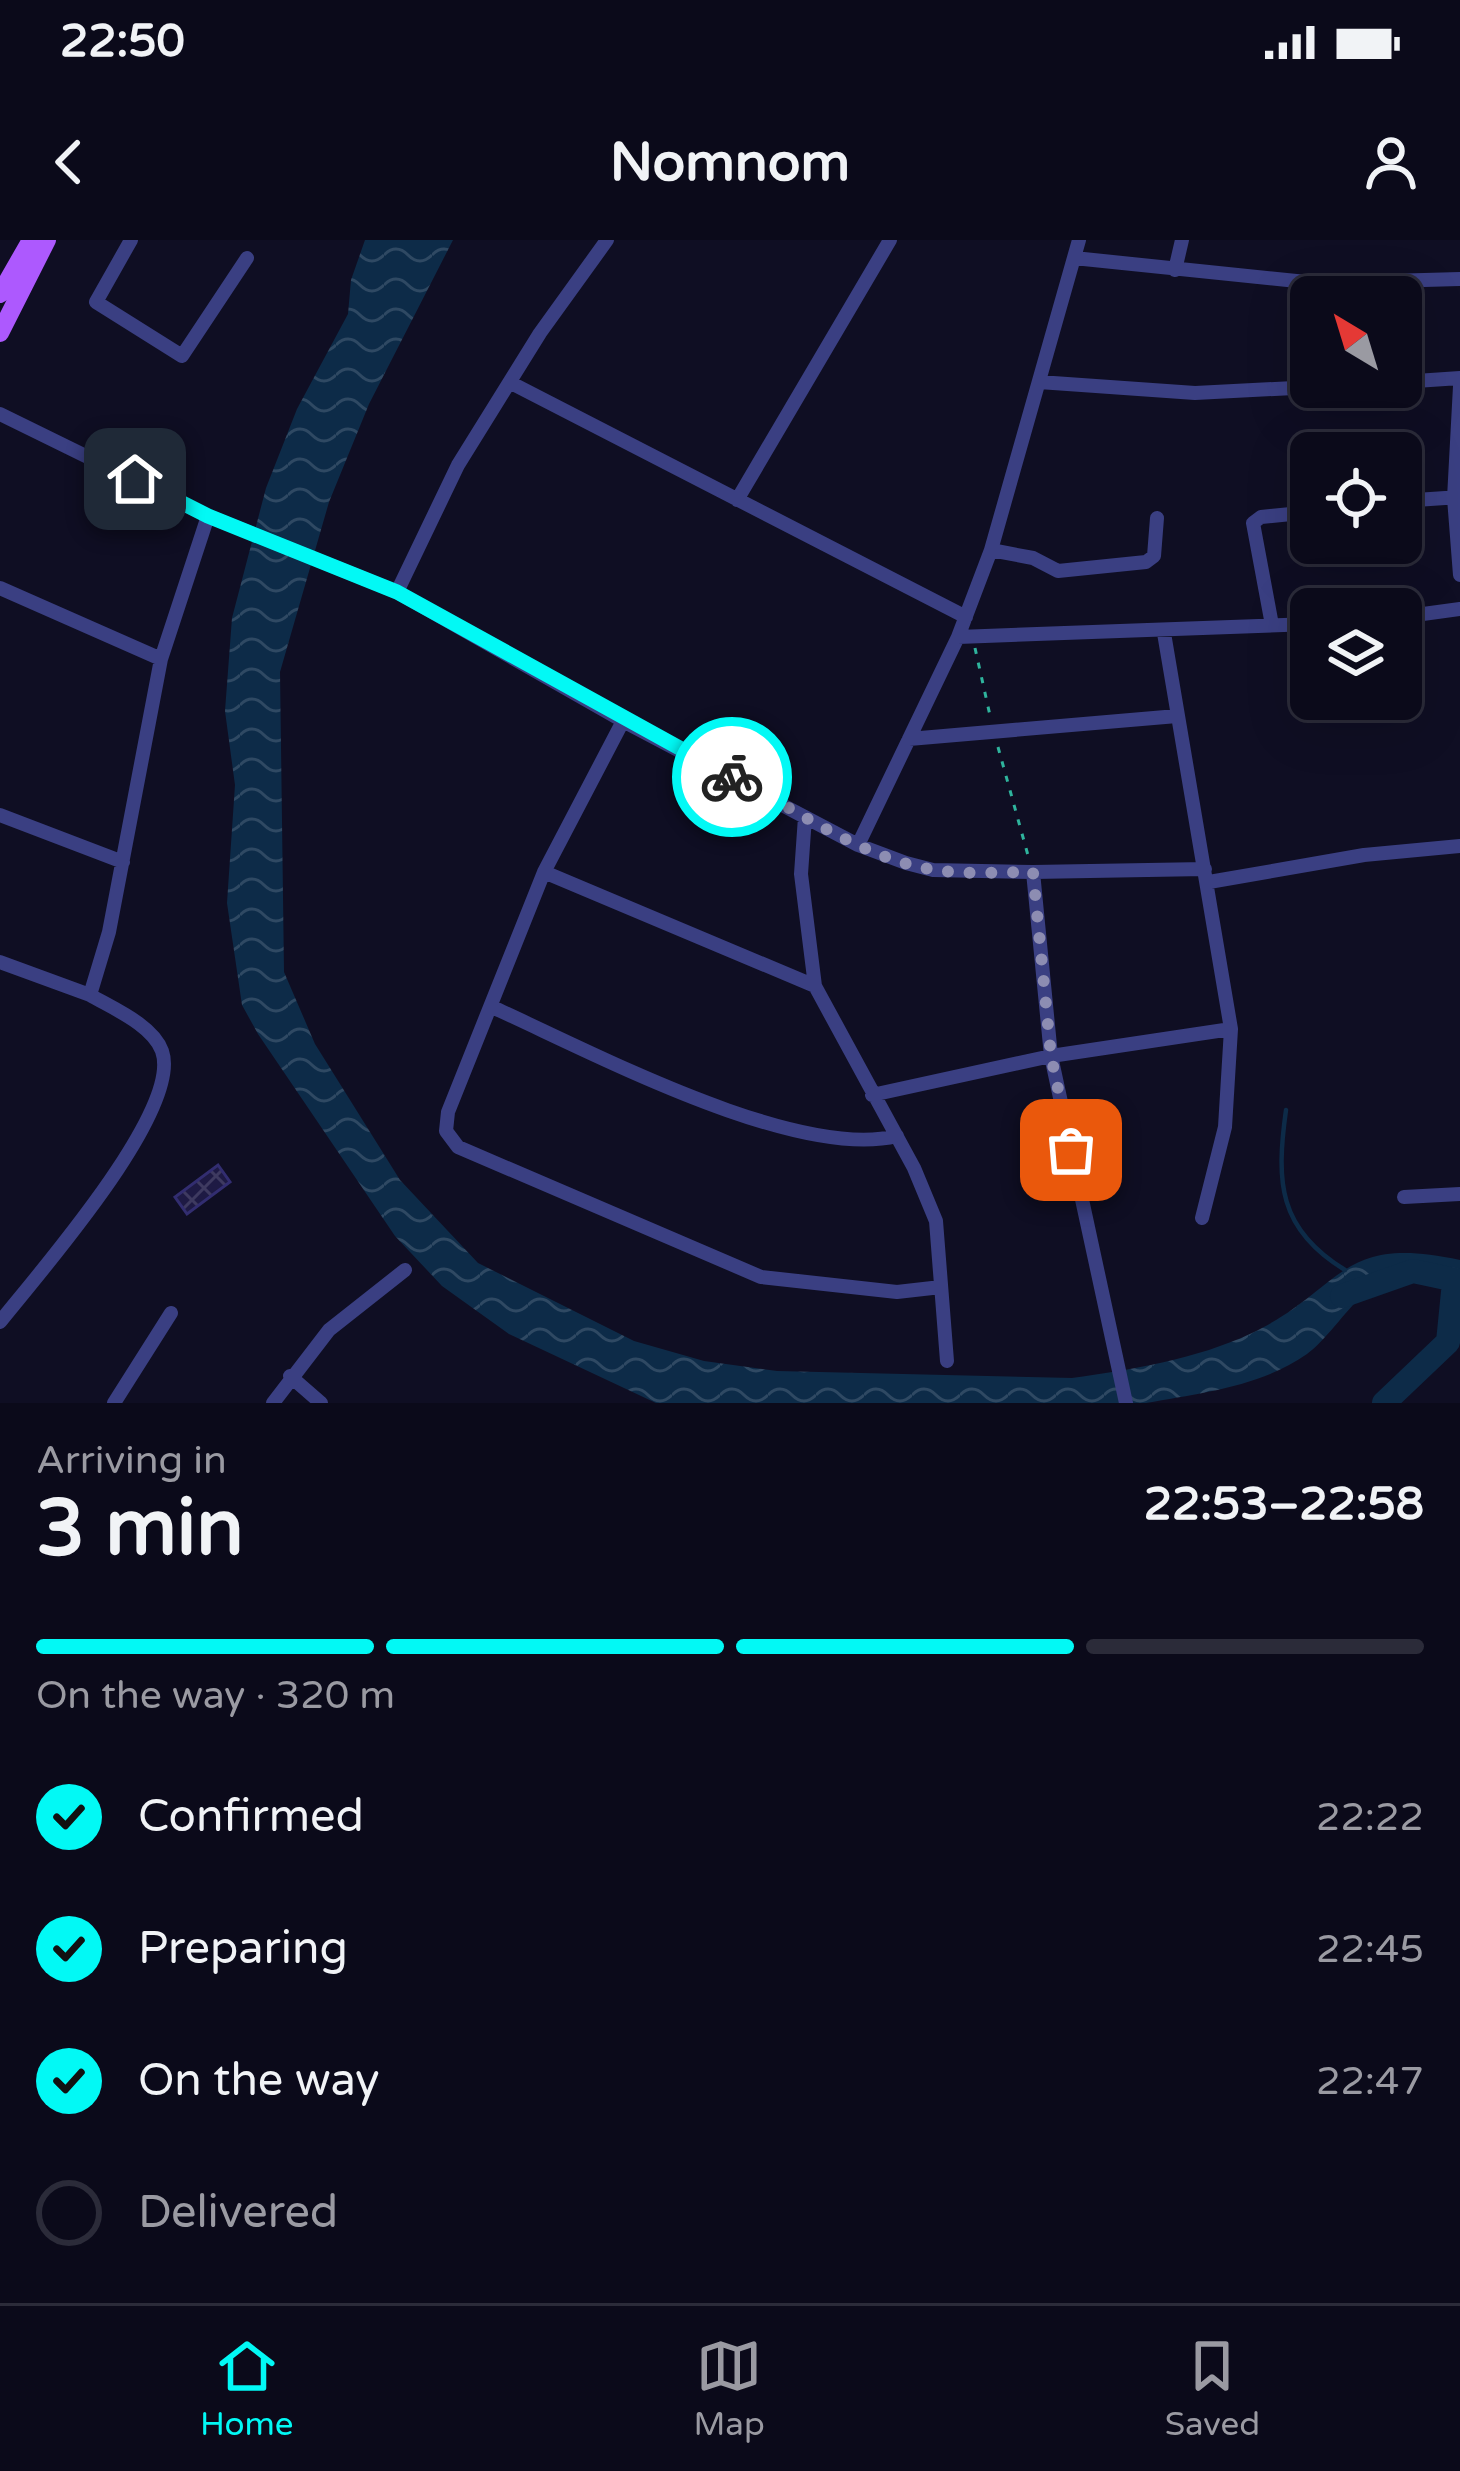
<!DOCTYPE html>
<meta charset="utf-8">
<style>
:root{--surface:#0b0a1a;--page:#141323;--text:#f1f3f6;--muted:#9a9aa2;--line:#2b2b39;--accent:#02f9f5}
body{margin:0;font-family:"Varela Round",sans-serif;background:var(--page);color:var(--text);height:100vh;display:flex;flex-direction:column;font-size:45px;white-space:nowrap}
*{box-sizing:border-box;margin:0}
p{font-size:39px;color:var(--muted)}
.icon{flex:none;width:66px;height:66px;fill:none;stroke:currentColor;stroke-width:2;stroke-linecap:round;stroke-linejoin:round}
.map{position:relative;height:1163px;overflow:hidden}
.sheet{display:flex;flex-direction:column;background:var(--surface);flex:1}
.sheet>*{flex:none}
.needle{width:78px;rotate:322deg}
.fabs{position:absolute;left:1290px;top:36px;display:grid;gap:24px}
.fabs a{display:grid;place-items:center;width:132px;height:132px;border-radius:18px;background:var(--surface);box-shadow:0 12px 48px #0002,0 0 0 3px var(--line);font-size:60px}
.pin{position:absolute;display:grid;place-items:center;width:102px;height:102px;color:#fff;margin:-51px;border-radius:24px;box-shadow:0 6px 18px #0006}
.courier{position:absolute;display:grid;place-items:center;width:120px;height:120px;margin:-60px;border:9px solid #02f9f5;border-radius:50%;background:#fff;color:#222;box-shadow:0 3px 15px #0007}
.summary em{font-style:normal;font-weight:800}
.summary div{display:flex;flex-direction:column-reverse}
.summary{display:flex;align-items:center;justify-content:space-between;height:204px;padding:0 36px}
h1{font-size:78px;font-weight:800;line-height:90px}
.bar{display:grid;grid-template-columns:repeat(4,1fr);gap:18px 12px;align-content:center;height:144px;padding:0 36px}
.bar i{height:15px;border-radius:9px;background:var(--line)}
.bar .active{background:var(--accent)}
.bar p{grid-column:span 4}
ol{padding:0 36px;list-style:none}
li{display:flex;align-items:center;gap:36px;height:132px}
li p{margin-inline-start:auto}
li .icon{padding:12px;border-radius:50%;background:var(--accent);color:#111;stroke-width:4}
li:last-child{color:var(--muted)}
li i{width:66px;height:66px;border:6px solid var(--line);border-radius:50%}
.status{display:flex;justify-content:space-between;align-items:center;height:84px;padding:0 60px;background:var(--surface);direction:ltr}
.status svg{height:33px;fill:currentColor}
header{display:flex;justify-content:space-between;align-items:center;height:156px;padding:0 36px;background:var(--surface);font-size:54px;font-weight:800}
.dock{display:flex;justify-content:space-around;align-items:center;height:168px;border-top:3px solid var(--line);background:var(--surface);font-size:33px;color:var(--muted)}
.dock a{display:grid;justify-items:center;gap:6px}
.dock .active{color:var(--accent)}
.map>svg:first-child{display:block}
.water{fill:url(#water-waves)}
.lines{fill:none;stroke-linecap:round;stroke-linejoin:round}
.stream{stroke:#0d2b48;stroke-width:4.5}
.river{stroke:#0d2b48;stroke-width:24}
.building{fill:url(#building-cross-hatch);stroke:#322d70;stroke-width:3}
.path{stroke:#2fb49d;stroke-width:3;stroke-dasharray:6 9;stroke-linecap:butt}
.minor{stroke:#3a3f82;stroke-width:14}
.major{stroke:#ad59fe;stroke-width:18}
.done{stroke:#8d8db2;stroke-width:12;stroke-dasharray:0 21.6}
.route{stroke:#02f9f5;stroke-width:15}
</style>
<div class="status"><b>22:50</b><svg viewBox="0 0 49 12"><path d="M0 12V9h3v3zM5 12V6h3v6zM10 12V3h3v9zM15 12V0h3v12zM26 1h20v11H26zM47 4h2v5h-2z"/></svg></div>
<header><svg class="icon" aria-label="back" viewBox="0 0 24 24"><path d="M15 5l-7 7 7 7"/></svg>Nomnom<svg class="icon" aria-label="person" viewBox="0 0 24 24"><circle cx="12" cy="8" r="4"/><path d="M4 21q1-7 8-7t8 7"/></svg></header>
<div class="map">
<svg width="1460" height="1163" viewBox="0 0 1460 1163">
<defs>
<pattern id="water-waves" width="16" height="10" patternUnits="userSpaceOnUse" patternTransform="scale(3)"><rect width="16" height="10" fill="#0d2b48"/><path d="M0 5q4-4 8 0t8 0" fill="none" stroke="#2f4963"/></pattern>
<pattern id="building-cross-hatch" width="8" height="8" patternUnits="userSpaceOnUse" patternTransform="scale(3)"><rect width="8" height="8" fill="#1e1a44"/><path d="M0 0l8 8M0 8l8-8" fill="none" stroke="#3e3a60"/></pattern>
</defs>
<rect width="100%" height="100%" fill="#0f0e23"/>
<path class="water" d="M365 0H453L369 164 329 262 280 432 284 732 315 804 400 940 478 1023 634 1101 704 1121 777 1131 1072 1138C1131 1130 1197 1119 1252 1093 1344 1049 1338 993 1460 1020V1054C1442 1051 1411 1035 1398 1035 1366 1036 1334 1095 1307 1114 1260 1147 1200 1153 1146 1163H656L509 1094 442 1046 395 996 258 794 242 765 227 663 235 545 225 471 232 378 266 248 297 169 348 74 351 40Z"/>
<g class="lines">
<path class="stream" d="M1286 870C1276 942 1278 989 1345 1030"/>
<path class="river" d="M1342 1056 1413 1031 1460 1041
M1384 1163 1448 1102 1454 1042"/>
</g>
<path class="building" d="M218 925 230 942 187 974 175 957Z"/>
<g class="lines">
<path class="path" d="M975 408 991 480
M998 507 1029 619"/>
<path class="minor" d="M131 0 96 62 182 116 247 18
M1074 18 1316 43 1460 39
M1175 30 1182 0
M1039 142 1195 153 1313 147
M1401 142 1460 138
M511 143 966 377
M1460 146 1454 258 1460 335
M0 174 208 276 397 352 623 481 858 605 906 623 933 630 1033 632 1205 629
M737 260 890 0
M1401 261 1460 257
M991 310 1033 318 1058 331 1146 322 1154 316 1157 278
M0 348 161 419
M397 352 458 225 540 93 607 0
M1401 377 1460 369
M1272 385 1253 283 1261 277 1311 272
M1164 393 1231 789 1225 887 1202 978
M958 397 1311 384
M623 481 544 632 448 872 446 891 458 907 761 1037 897 1052 941 1047
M909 499 1177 476
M0 575 123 622
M805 577 801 634 815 746 914 928 936 981 947 1121
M858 605 958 397 991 310 1079 0
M544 632 815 746
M1033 632 1051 816 1126 1163
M1209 642 1364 615 1460 606
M0 722 90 755
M492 767C590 811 795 921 897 896
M872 855 1051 816 1231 789
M1404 957 1460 954
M0 1082C38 1034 183 870 162 811 153 785 112 768 90 755L109 692 161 419 208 276
M290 1136 321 1163
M114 1163 171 1073
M273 1163 329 1090 405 1030"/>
<path class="major" d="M0 54 31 0
M0 93 47 0"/>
</g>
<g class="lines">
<path class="done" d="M732 537C796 568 857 616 929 629 962 635 999 632 1033 632L1051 816 1071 910"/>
<path class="route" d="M135 239 208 276 397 352 732 537"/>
</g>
</svg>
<div class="fabs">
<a><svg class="needle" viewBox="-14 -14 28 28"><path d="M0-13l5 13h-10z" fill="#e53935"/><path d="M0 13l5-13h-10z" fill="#9a9aa2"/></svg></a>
<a><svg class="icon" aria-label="locate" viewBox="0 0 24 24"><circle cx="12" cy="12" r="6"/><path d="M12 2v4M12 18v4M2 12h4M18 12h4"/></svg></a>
<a><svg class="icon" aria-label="layers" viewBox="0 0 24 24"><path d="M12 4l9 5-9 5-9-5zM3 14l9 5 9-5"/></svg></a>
</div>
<div class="pin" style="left:1071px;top:910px;background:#ea580c"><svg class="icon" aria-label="bag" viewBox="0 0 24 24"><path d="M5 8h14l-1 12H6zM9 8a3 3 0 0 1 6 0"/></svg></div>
<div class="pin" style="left:135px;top:239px;background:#1f2937"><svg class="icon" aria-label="home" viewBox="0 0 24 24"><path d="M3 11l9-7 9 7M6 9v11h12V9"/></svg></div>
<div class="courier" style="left:732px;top:537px"><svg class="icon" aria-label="bike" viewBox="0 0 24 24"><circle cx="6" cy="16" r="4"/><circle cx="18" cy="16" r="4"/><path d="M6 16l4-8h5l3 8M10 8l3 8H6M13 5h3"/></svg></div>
</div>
<section class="sheet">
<div class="summary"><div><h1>3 min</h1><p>Arriving in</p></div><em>22:53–22:58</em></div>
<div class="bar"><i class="active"></i><i class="active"></i><i class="active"></i><i></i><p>On the way · 320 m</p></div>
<ol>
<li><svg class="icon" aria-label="check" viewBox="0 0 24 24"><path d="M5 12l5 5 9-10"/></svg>Confirmed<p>22:22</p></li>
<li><svg class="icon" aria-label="check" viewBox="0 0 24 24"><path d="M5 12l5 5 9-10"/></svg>Preparing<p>22:45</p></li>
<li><svg class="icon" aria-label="check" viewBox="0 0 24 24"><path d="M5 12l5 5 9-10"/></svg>On the way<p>22:47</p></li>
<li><i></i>Delivered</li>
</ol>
</section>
<nav class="dock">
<a class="active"><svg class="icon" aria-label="home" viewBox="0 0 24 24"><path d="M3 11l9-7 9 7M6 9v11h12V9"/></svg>Home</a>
<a><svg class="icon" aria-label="map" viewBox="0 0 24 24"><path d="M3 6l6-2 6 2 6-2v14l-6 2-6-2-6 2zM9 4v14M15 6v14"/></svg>Map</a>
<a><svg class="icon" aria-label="saved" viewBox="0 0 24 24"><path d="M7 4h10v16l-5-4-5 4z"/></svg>Saved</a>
</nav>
